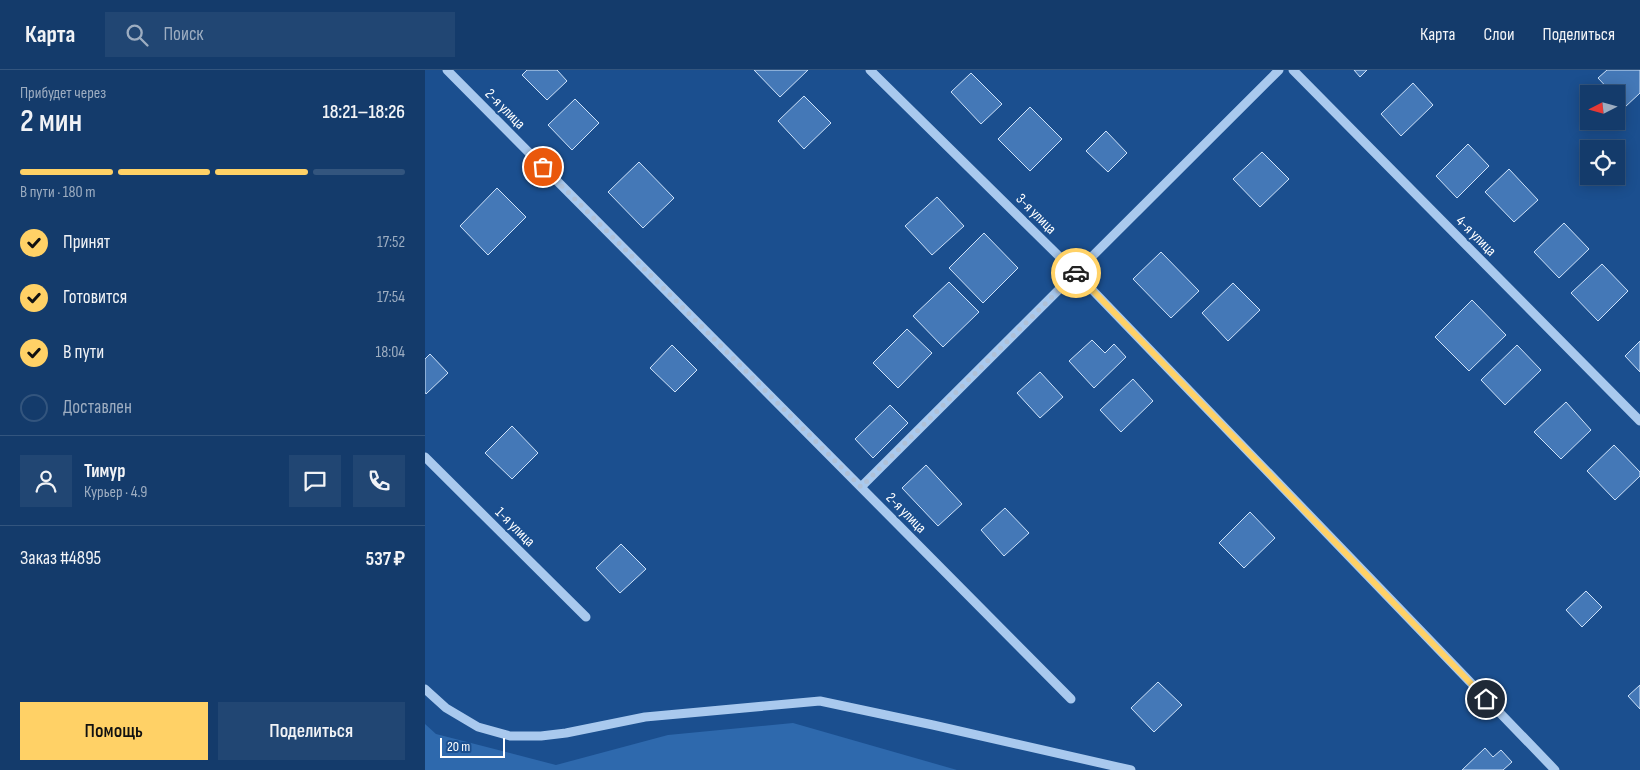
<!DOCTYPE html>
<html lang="ru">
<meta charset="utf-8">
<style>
:root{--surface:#143b6b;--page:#214673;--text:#f1f3f6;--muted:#9dadc1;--line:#33557e;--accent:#ffd166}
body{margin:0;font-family:"Sofia Sans Condensed",sans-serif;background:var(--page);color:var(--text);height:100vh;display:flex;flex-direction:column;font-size:19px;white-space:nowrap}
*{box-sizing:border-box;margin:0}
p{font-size:16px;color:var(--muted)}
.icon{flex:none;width:28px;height:28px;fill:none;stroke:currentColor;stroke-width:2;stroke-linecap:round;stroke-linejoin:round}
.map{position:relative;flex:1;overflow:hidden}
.drawer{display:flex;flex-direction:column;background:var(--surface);width:425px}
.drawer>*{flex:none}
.needle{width:32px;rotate:264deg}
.controls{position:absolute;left:1155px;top:15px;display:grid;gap:10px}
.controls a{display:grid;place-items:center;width:45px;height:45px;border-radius:0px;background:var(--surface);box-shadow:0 2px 12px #0003,0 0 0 1px var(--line);font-size:25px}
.scale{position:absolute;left:15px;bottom:12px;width:65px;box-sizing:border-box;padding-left:5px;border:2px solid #fff;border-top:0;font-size:14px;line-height:18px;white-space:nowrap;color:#fff;-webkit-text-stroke:4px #1b4f8f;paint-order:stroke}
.pin{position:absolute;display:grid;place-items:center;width:42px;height:42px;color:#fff;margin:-21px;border:2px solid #fff;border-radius:50%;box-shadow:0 1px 5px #0007}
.courier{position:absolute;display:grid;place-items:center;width:50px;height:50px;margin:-25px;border:4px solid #ffd166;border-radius:50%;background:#fff;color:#222;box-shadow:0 1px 6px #0007}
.overview em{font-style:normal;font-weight:600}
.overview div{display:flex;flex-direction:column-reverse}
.overview{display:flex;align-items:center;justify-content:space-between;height:85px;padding:0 20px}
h1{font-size:32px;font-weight:600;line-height:38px}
.bar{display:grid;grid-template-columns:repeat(4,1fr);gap:8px 5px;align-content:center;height:60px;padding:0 20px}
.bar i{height:6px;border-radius:4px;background:var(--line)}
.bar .on{background:var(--accent)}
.bar p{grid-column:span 4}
.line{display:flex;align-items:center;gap:12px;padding:0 20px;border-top:1px solid var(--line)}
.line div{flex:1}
.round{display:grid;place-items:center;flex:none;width:52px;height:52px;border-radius:0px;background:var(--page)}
ol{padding:0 20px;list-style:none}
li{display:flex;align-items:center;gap:15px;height:55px}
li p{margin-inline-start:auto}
li .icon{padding:5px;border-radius:50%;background:var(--accent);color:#111;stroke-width:4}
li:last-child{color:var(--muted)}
li i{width:28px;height:28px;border:2px solid var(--line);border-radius:50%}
.cta{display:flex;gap:10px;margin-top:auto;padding:10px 20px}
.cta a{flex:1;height:58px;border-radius:0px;background:var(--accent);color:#111;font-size:20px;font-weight:600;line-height:58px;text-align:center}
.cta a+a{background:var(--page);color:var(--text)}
header{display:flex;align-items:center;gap:30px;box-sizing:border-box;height:70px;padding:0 25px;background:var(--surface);border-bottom:1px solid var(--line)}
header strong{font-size:24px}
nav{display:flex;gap:28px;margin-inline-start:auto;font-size:18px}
.search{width:350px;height:45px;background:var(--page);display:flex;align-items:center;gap:12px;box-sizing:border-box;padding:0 18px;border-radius:0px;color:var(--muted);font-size:19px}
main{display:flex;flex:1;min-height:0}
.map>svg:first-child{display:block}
.green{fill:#2e69ad}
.building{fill:#4478b7;stroke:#cfe3fa}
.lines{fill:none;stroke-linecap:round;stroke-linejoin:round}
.minor{stroke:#a9c9ee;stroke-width:9}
.done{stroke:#afc1d8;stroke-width:5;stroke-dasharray:0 9}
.route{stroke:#ffd166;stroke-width:6}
.labels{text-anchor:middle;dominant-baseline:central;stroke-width:4.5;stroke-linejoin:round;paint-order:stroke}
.street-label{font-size:15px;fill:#fff;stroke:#1b4f8f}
</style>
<header>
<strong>Карта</strong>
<div class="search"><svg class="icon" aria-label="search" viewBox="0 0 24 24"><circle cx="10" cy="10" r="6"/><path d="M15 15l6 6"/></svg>Поиск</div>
<nav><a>Карта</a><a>Слои</a><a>Поделиться</a></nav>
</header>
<main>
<section class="drawer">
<div class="overview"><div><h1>2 мин</h1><p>Прибудет через</p></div><em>18:21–18:26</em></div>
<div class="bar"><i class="on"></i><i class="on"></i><i class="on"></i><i></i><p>В пути · 180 m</p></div>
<ol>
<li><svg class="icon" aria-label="check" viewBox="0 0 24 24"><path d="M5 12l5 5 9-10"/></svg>Принят<p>17:52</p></li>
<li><svg class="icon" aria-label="check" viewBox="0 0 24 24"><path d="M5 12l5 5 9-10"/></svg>Готовится<p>17:54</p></li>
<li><svg class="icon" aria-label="check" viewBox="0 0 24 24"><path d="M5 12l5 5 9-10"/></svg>В пути<p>18:04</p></li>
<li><i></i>Доставлен</li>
</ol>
<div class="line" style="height:90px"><a class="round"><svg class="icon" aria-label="person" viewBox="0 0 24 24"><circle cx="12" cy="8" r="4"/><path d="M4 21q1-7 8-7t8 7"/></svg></a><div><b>Тимур</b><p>Курьер · 4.9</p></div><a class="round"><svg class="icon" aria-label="chat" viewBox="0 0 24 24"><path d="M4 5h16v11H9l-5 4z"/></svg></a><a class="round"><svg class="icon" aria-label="phone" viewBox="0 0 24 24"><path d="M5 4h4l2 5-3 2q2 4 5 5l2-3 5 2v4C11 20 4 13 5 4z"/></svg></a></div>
<div class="line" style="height:65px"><div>Заказ #4895</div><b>537 ₽</b></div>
<div class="cta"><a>Помощь</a><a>Поделиться</a></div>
</section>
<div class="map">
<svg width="1215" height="700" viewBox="0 0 1215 700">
<rect width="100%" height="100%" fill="#1b4f8f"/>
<path class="green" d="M368 653 532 700H0V654L11 664 131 695 243 665Z"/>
<path class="building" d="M102 0H132L142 11 122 30 97 5Z
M329 0H383L355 27Z
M929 0H942L935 7Z
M1182 0H1215V23L1200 37 1191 28V24H1188L1173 8Z
M546 3 577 34 556 54 526 22Z
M988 13 1008 35 976 66 956 44Z
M379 26 406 53 379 79 353 51Z
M150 29 174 53 147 80 123 55Z
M605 37 637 69 605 101 573 69Z
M681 61 702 83 683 102 661 81Z
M1043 74 1064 96 1032 128 1011 106Z
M837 82 864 109 835 137 808 109Z
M214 92 249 128 218 158 183 122Z
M1084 99 1113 130 1089 152 1060 122Z
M72 118 101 147 63 185 35 156Z
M512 127 539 156 507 185 480 156Z
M1139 153 1164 179 1134 208 1109 182Z
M559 163 593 198 558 233 524 198Z
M736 182 774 221 746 248 708 209Z
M1177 194 1203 221 1173 251 1146 223Z
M524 212 554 242 518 277 488 246Z
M808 213 835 240 803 271 777 243Z
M1047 230 1081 265 1044 301 1010 267Z
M482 259 507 283 473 318 448 293Z
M667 270 680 283 689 274 701 287 669 318 644 291Z
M1215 271V302L1200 286Z
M247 275 272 300 250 322 225 298Z
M1092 275 1116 300 1080 335 1056 310Z
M5 284 23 303 1 324 0 322V289Z
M615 302 638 327 615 348 592 323Z
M708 309 728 331 696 362 675 340Z
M1141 332 1166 360 1136 389 1109 362Z
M465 335 483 353 448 388 430 369Z
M87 356 113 383 87 409 60 383Z
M1189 375 1215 402V406L1190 430 1162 401Z
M501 395 537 434 513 456 477 418Z
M580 438 604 463 579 486 556 460Z
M825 442 850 468 819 498 794 473Z
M196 474 221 499 195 523 171 498Z
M1161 521 1177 537 1157 557 1141 540Z
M733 612 757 635 729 662 706 638Z
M1215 615V639L1203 626Z
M1060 678 1068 687 1076 680 1087 692 1078 700H1037Z"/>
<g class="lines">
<path class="minor" d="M22 0 646 629
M445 0 651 203 1130 700
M868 0 1215 351
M0 387 161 547
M436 417 854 0
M0 619 21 638 53 657 85 666H116L141 663 220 647 395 631 508 655 706 700"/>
</g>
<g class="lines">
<path class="done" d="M118 97 436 417 651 203"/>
<path class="route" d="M651 203 1061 629"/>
</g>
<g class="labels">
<g class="street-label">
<text transform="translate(80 39) rotate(45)">2-я улица</text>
<text transform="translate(611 144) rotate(45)">3-я улица</text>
<text transform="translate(1051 166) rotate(45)">4-я улица</text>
<text transform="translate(481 443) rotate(45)">2-я улица</text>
<text transform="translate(90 457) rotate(45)">1-я улица</text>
</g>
</g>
</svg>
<div class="controls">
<a><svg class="needle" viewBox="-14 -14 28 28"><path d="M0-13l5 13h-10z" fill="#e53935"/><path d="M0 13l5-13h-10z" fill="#9dadc1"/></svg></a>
<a><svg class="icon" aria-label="locate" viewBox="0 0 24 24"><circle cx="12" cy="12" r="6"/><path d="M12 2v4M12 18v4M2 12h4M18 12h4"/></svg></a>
</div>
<div class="scale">20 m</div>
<div class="pin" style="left:118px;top:97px;background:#ea580c"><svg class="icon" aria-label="bag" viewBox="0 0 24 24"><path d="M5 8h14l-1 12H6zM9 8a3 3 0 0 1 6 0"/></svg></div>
<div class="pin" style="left:1061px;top:629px;background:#1f2937"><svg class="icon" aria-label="home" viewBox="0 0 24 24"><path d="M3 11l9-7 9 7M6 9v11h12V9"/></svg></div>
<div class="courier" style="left:651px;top:203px"><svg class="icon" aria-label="car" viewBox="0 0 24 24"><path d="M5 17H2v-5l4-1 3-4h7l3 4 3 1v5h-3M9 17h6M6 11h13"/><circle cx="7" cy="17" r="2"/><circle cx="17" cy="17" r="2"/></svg></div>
</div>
</main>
